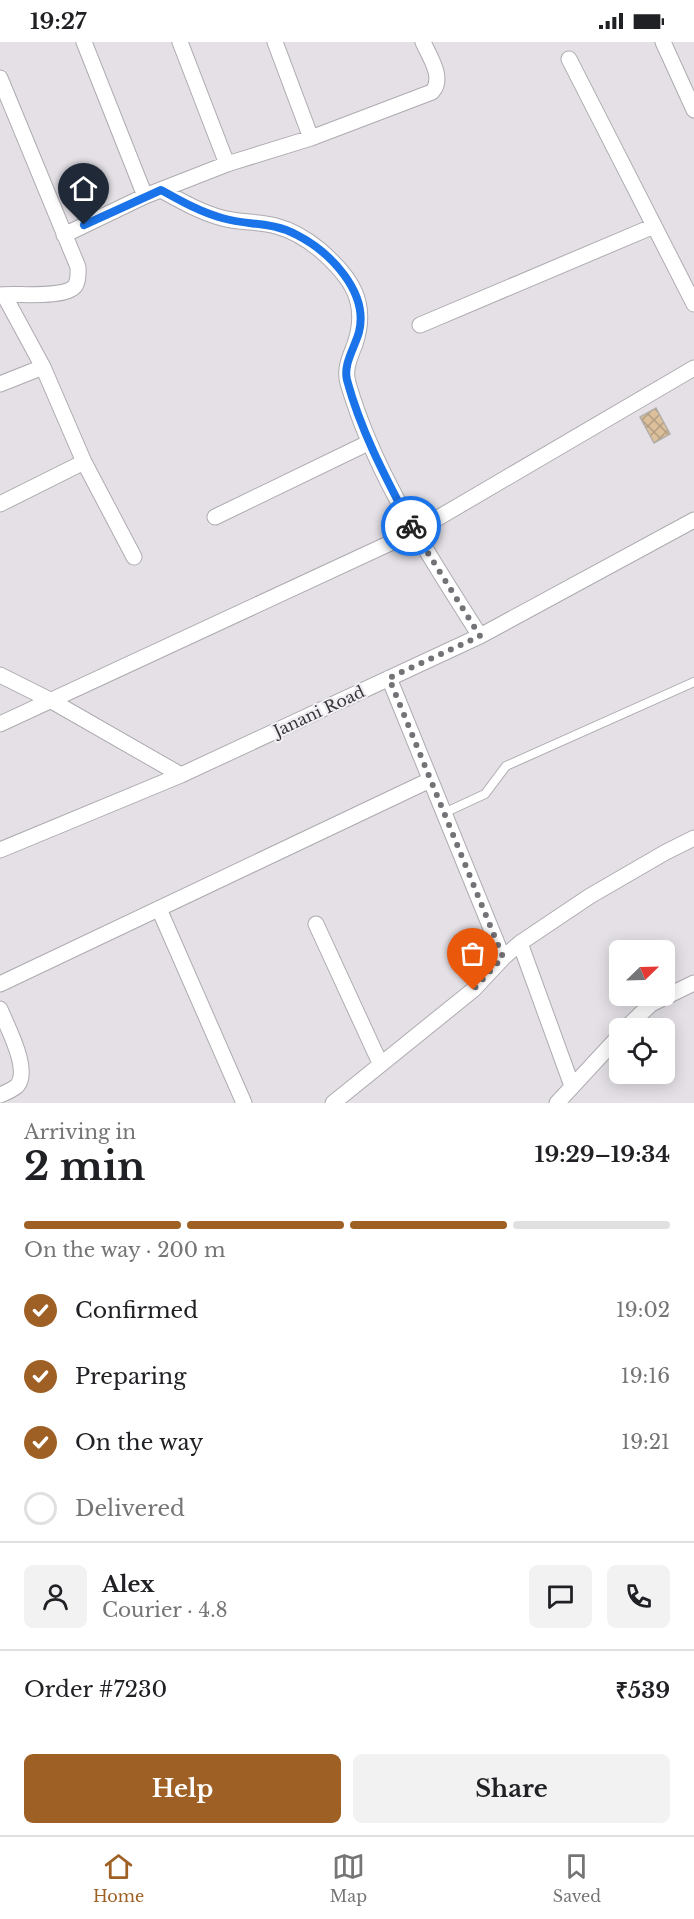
<!DOCTYPE html>
<meta charset="utf-8">
<style>
:root{--surface:#fff;--page:#f2f2f2;--text:#202124;--muted:#757577;--line:#e0e0e0;--accent:#9e6025}
body{margin:0;font-family:"Libre Baskerville",serif;background:var(--page);color:var(--text);height:100vh;display:flex;flex-direction:column;font-size:22px;white-space:nowrap}
*{box-sizing:border-box;margin:0}
p{font-size:20px;color:var(--muted)}
.icon{flex:none;width:33px;height:33px;fill:none;stroke:currentColor;stroke-width:2;stroke-linecap:round;stroke-linejoin:round}
.map{position:relative;height:1061px;overflow:hidden}
.details{display:flex;flex-direction:column;background:var(--surface);flex:1}
.details>*{flex:none}
.needle{width:39px;rotate:67deg}
.fabs{position:absolute;left:609px;top:898px;display:grid;gap:12px}
.fabs a{display:grid;place-items:center;width:66px;height:66px;border-radius:9px;background:var(--surface);box-shadow:0 3px 15px #0003;font-size:30px}
.pin{position:absolute;display:grid;place-items:center;width:51px;height:51px;color:#fff;margin:-62px -26px;border-radius:50% 50% 50% 0;rotate:-45deg;box-shadow:0 0 6px #0007}
.pin .icon{rotate:45deg}
.courier{position:absolute;display:grid;place-items:center;width:60px;height:60px;margin:-30px;border:4px solid #1a73e8;border-radius:50%;background:#fff;color:#222;box-shadow:0 2px 8px #0007}
.summary em{font-style:normal;font-weight:700}
.summary div{display:flex;flex-direction:column-reverse}
.summary{display:flex;align-items:center;justify-content:space-between;height:102px;padding:0 24px}
h1{font-size:39px;font-weight:700;line-height:45px}
.bar{display:grid;grid-template-columns:repeat(4,1fr);gap:9px 6px;align-content:center;height:72px;padding:0 24px}
.bar i{height:8px;border-radius:4px;background:var(--line)}
.bar .active{background:var(--accent)}
.bar p{grid-column:span 4}
.line{display:flex;align-items:center;gap:15px;padding:0 24px;border-top:2px solid var(--line)}
.line div{flex:1}
.round{display:grid;place-items:center;flex:none;width:63px;height:63px;border-radius:9px;background:var(--page)}
ol{padding:0 24px;list-style:none}
li{display:flex;align-items:center;gap:18px;height:66px}
li p{margin-inline-start:auto}
li .icon{padding:6px;border-radius:50%;background:var(--accent);color:#fff;stroke-width:4}
li:last-child{color:var(--muted)}
li i{width:33px;height:33px;border:3px solid var(--line);border-radius:50%}
.cta{display:flex;gap:12px;margin-top:auto;padding:12px 24px}
.cta a{flex:1;height:69px;border-radius:9px;background:var(--accent);color:#fff;font-size:24px;font-weight:700;line-height:69px;text-align:center}
.cta a+a{background:var(--page);color:var(--text)}
.status{display:flex;justify-content:space-between;align-items:center;height:42px;padding:0 30px;background:var(--surface);direction:ltr}
.status svg{height:16px;fill:currentColor}
.menu{display:flex;justify-content:space-around;align-items:center;height:84px;border-top:2px solid var(--line);background:var(--surface);font-size:16px;color:var(--muted)}
.menu a{display:grid;justify-items:center;gap:3px}
.menu .active{color:var(--accent)}
.map>svg:first-child{display:block}
.building{fill:url(#building-cross-hatch);stroke:#b2aea9;stroke-width:1.5}
.lines{fill:none;stroke-linecap:round;stroke-linejoin:round}
.lane-casing{stroke:#aeabb0;stroke-width:10}
.street-casing{stroke:#aeabb0;stroke-width:17}
.lane{stroke:#fff;stroke-width:8}
.street{stroke:#fff;stroke-width:15}
.done{stroke:#747276;stroke-width:6;stroke-dasharray:0 10.8}
.route{stroke:#1a73e8;stroke-width:8}
.labels{text-anchor:middle;dominant-baseline:central;stroke-width:4.5;stroke-linejoin:round;paint-order:stroke}
.street-label{font-size:16px;fill:#383639;stroke:#f1eef3}
</style>
<div class="status"><b>19:27</b><svg viewBox="0 0 49 12"><path d="M0 12V9h3v3zM5 12V6h3v6zM10 12V3h3v9zM15 12V0h3v12zM26 1h20v11H26zM47 4h2v5h-2z"/></svg></div>
<div class="map">
<svg width="694" height="1061" viewBox="0 0 694 1061">
<defs>
<pattern id="building-cross-hatch" width="8" height="8" patternUnits="userSpaceOnUse" patternTransform="scale(1.5)"><rect width="8" height="8" fill="#dcc09c"/><path d="M0 0l8 8M0 8l8-8" fill="none" stroke="#b39d80"/></pattern>
</defs>
<rect width="100%" height="100%" fill="#e4e0e6"/>
<path class="building" d="M656 366 670 392 654 401 640 375Z"/>
<g class="lines">
<defs>
<path id="lane" d="M444 771 485 752 506 724 694 640"/>
<path id="street" d="M84 0 145 154
M180 0 227 122
M275 0 311 96
M663 0 694 68
M569 17 694 262
M0 36 78 225C78 231 79 238 75 244 65 257 16 251 0 253
M161 148C181 159 200 170 222 176 240 181 259 179 276 184 291 188 308 198 320 208 351 235 369 260 355 302 350 315 344 327 348 341 375 434 429 513 480 594
M64 193 145 154 227 122 311 96 432 50C445 36 429 14 423 0
M4 253 43 325
M420 283 654 184
M0 342 43 325 84 420 134 515
M0 462 84 420
M215 475 368 401
M0 633 50 658 181 733
M389 636 503 916
M0 682 414 490 694 326
M0 808 181 733 480 594 694 478
M159 867 244 1061
M316 882 380 1021
M520 901 572 1044
M0 942 430 738
M0 967C7 985 31 1028 17 1044 12 1048 5 1051 0 1053
M625 987 651 962 694 941
M333 1061 473 948 503 916 520 901 590 854 666 810 694 796
M557 1061 620 993"/>
</defs>
<use href="#lane" class="lane-casing"/>
<use href="#street" class="street-casing"/>
<use href="#lane" class="lane"/>
<use href="#street" class="street"/>
</g>
<g class="lines">
<path class="done" d="M411 484 480 594 389 636 503 915 473 948"/>
<path class="route" d="M84 183 161 148C181 159 200 170 222 176 249 184 271 179 297 193 330 210 369 250 359 290 355 305 343 322 347 338 361 390 386 436 411 484"/>
</g>
<g class="labels">
<g class="street-label">
<text transform="translate(319 669) rotate(-25)">Janani Road</text>
</g>
</g>
</svg>
<div class="fabs">
<a><svg class="needle" viewBox="-14 -14 28 28"><path d="M0-13l5 13h-10z" fill="#e53935"/><path d="M0 13l5-13h-10z" fill="#757577"/></svg></a>
<a><svg class="icon" aria-label="locate" viewBox="0 0 24 24"><circle cx="12" cy="12" r="6"/><path d="M12 2v4M12 18v4M2 12h4M18 12h4"/></svg></a>
</div>
<div class="pin" style="left:473px;top:948px;background:#ea580c"><svg class="icon" aria-label="bag" viewBox="0 0 24 24"><path d="M5 8h14l-1 12H6zM9 8a3 3 0 0 1 6 0"/></svg></div>
<div class="pin" style="left:84px;top:183px;background:#1f2937"><svg class="icon" aria-label="home" viewBox="0 0 24 24"><path d="M3 11l9-7 9 7M6 9v11h12V9"/></svg></div>
<div class="courier" style="left:411px;top:484px"><svg class="icon" aria-label="bike" viewBox="0 0 24 24"><circle cx="6" cy="16" r="4"/><circle cx="18" cy="16" r="4"/><path d="M6 16l4-8h5l3 8M10 8l3 8H6M13 5h3"/></svg></div>
</div>
<section class="details">
<div class="summary"><div><h1>2 min</h1><p>Arriving in</p></div><em>19:29–19:34</em></div>
<div class="bar"><i class="active"></i><i class="active"></i><i class="active"></i><i></i><p>On the way · 200 m</p></div>
<ol>
<li><svg class="icon" aria-label="check" viewBox="0 0 24 24"><path d="M5 12l5 5 9-10"/></svg>Confirmed<p>19:02</p></li>
<li><svg class="icon" aria-label="check" viewBox="0 0 24 24"><path d="M5 12l5 5 9-10"/></svg>Preparing<p>19:16</p></li>
<li><svg class="icon" aria-label="check" viewBox="0 0 24 24"><path d="M5 12l5 5 9-10"/></svg>On the way<p>19:21</p></li>
<li><i></i>Delivered</li>
</ol>
<div class="line" style="height:108px"><a class="round"><svg class="icon" aria-label="person" viewBox="0 0 24 24"><circle cx="12" cy="8" r="4"/><path d="M4 21q1-7 8-7t8 7"/></svg></a><div><b>Alex</b><p>Courier · 4.8</p></div><a class="round"><svg class="icon" aria-label="chat" viewBox="0 0 24 24"><path d="M4 5h16v11H9l-5 4z"/></svg></a><a class="round"><svg class="icon" aria-label="phone" viewBox="0 0 24 24"><path d="M5 4h4l2 5-3 2q2 4 5 5l2-3 5 2v4C11 20 4 13 5 4z"/></svg></a></div>
<div class="line" style="height:78px"><div>Order #7230</div><b>₹539</b></div>
<div class="cta"><a>Help</a><a>Share</a></div>
</section>
<nav class="menu">
<a class="active"><svg class="icon" aria-label="home" viewBox="0 0 24 24"><path d="M3 11l9-7 9 7M6 9v11h12V9"/></svg>Home</a>
<a><svg class="icon" aria-label="map" viewBox="0 0 24 24"><path d="M3 6l6-2 6 2 6-2v14l-6 2-6-2-6 2zM9 4v14M15 6v14"/></svg>Map</a>
<a><svg class="icon" aria-label="saved" viewBox="0 0 24 24"><path d="M7 4h10v16l-5-4-5 4z"/></svg>Saved</a>
</nav>
